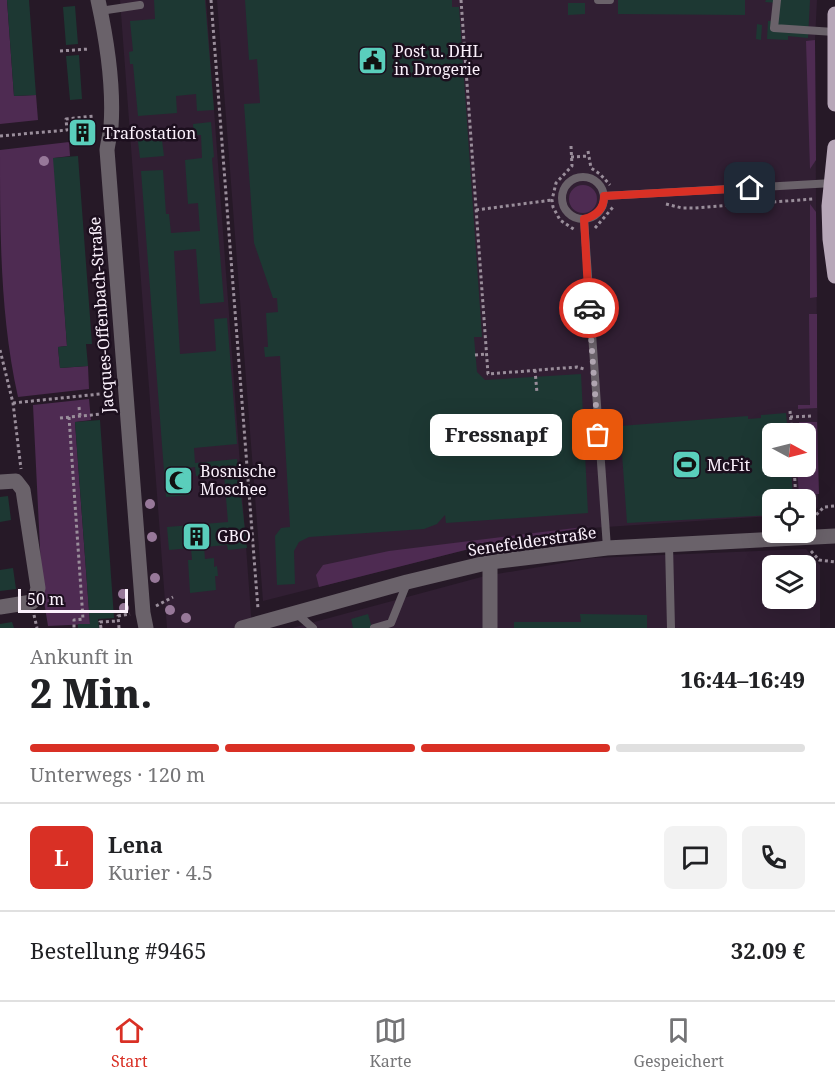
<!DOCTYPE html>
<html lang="de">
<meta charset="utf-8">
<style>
:root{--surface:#fff;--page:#f2f2f2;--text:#202124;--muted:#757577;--line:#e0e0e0;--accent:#d93025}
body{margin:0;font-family:"Noto Serif",serif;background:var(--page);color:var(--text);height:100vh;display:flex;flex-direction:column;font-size:22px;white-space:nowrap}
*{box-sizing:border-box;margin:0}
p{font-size:20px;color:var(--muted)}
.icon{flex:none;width:33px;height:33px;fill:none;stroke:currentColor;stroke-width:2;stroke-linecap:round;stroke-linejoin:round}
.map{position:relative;height:628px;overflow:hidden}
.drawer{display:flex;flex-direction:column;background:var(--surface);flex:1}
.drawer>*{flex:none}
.needle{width:39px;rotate:97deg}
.buttons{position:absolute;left:762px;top:423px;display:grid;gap:12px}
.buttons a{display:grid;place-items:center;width:54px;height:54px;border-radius:9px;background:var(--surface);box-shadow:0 6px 24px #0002;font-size:30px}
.scale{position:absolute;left:18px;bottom:15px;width:110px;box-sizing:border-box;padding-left:6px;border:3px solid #fbf1fc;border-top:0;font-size:16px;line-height:21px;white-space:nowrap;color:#fbf1fc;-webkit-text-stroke:4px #1c0f1e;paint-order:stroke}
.pin{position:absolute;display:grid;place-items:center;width:51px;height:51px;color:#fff;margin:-26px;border-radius:12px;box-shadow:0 3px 9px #0006}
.courier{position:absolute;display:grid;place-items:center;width:60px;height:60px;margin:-30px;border:4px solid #d93025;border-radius:50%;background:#fff;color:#222;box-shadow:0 2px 8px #0007}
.bubble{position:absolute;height:42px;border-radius:9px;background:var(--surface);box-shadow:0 6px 24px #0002;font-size:20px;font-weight:800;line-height:42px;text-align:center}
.head em{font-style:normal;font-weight:800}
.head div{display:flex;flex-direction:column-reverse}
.head{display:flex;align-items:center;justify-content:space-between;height:102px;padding:0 30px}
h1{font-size:39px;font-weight:800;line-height:45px}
.bar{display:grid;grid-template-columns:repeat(4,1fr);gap:9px 6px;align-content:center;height:72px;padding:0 30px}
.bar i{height:8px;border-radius:4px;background:var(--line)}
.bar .on{background:var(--accent)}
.bar p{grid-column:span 4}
.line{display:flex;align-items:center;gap:15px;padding:0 30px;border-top:2px solid var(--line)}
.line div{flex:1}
.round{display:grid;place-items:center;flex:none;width:63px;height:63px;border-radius:9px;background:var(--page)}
.menu{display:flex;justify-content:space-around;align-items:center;height:84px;border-top:2px solid var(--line);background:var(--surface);font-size:16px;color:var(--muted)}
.menu a{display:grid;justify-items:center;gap:3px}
.menu .on{color:var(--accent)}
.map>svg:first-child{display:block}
.built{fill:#311f33;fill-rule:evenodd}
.green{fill:#4e2b52}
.building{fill:#1d3833}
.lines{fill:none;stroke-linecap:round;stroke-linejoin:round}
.path{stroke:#9a8e9b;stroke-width:3;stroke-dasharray:3 3;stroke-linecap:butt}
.service{stroke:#6a626a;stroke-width:8}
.minor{stroke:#6a626a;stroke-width:15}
.primary{stroke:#b7a7b8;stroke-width:15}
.tree{fill:#977899}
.done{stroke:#b0a5b1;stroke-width:6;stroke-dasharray:0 10.8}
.route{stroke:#d93025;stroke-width:8}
.labels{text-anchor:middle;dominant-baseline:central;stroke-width:5;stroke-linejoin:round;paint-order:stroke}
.poi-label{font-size:16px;fill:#fbf1fc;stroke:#1c0f1e;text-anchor:start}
.street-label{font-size:16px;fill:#fbf1fc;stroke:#1c0f1e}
</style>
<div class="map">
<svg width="835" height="628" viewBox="0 0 835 628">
<rect width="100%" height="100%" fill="#261927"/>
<path class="built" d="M120 0H206L252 628H167Z
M217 0H817L815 40 818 507 812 513H806V500H772V516L591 528 550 533 473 548 263 601ZM772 434H806V466H772Z
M806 549 820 565V628H292L485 576 593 558ZM772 566H806V598H772Z"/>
<path class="green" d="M0 0H7L14 96 36 95 38 120 0 124Z
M815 40 816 160 810 169 806 41Z
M69 142 70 156 54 158 67 346 58 347 60 368 88 366 89 389 18 397C0 316 0 233 0 150Z
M569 199a14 14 0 1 1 28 0a14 14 0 1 1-28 0Z
M810 204 816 212 817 297 810 298Z
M809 314H817V408L798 409V405H810Z
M89 399 91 420 75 422 90 624 48 626 42 589 33 405Z
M799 422H817L819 494 799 495 797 467 806 466V434L800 433Z
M591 526 473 548 319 587 316 575 323 565 389 551Z"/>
<path class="building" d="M7 0H29L36 95 14 96Z
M154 0H205L214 110 197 111 196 94 176 96 177 113 138 116 133 64H130L129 52 133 51 130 21 155 19Z
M245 0H452V7H459L482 337H474L477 372 485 380 581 374 588 513 446 523 445 515 437 524 424 529 309 537 299 542 294 551 295 584 277 585 275 536 281 528 290 527 280 356 265 357 264 347H268L266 313 278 312 277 298H273L254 243 244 104 260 103 257 59 249 60Z
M618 0H745V15L618 14Z
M766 0H810L808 38 788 36V40L767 39 768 21H778L779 3 765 2Z
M568 3H585V14L568 15Z
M75 6 78 44 66 45 63 7Z
M757 24 762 25 761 40 756 39Z
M79 55 82 99 70 100 66 56Z
M211 122 214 157 212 158 224 302 200 304 196 249 174 251 180 354 216 351 214 319 227 318 237 444 194 448 195 463 237 459 247 548 228 550 227 545 204 547 205 559 214 558V567L217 566 218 576H215L216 590 190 593 188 560H192L191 548 169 550 167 527 228 522 224 474 196 476 195 467 188 468 190 495 166 497 141 171 163 170 166 214H169L171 233 200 231 198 203 188 204 185 160 202 158 201 135H194L193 124Z
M75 126H88V139L76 140Z
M161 132 164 156 140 158 137 134Z
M78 156 92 344H86L88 366 60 368 58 347 67 346 53 158Z
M786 413 788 434H772V466H791L793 500H772V515L627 523 620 426 748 416V419L761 418V415Z
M100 420 114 618 98 619 99 628H78V624H90L75 422Z
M8 496 11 520 0 522V497Z
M13 568 16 589 0 591V570Z
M368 614 372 628H353L351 619Z
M580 614 647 615V628H514V622H581Z
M12 622 14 628H0V624Z"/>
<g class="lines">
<path class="path" d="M211 0 258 609
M461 0 488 374 577 367 584 369
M60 51 89 49
M0 136 67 130 66 119 94 116
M571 146 572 166 556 183 552 200 553 207 560 220 575 230
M588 151 591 168 600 174 610 185
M571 157 589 156
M666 204 682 208H694L813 199
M476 210 552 200
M595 228 614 206
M0 350 13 403 21 469
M475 355 486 354
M535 370 537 393
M13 403 100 394
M79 407 80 416
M790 411 792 434
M69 417 83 619 74 620V628
M790 417 811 416
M60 418 102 414
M794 466 796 500
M806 519H812V524
M812 519 824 507 835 506
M811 551 819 560 835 562
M156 606 173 597
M34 615 37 628
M101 628 100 622 118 621
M119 628 118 616 130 614"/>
<path class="service" d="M598 0H610
M777 0 774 28 834 32
M100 11 140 5
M562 198a21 21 0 1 1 42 0a21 21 0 1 1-42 0Z
M604 196 833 183
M584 219 607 548
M669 545 671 628
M297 614 313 628
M374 628 391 623 407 583"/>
<path class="minor" d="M98 0C107 41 114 85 111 127 110 135 108 142 107 150L143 613 146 628
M0 482 16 481 23 490 38 588 35 599 32 602 0 607
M490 562V628
M242 628 407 582 490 562 607 548 835 536"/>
<path class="primary" d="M835 14V104
M835 147 829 206 830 239 835 276"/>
</g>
<g class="tree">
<circle cx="44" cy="161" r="5"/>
<circle cx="150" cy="504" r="5"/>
<circle cx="152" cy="537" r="5"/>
<circle cx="155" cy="578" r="5"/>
<circle cx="123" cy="594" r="5"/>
<circle cx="124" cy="608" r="5"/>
<circle cx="170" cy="610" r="5"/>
<circle cx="186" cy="618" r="5"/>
</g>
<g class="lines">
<path class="done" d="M589 308 598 435"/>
<path class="route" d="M589 308 584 219C596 216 604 209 604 196L750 188"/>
</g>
<defs>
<symbol id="civic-square" viewBox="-11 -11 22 22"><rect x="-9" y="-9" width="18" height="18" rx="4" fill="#5acebc" stroke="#1c0f1e"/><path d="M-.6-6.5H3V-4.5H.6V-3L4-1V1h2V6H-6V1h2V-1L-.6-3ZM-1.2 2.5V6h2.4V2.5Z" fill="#111"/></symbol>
<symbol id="building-square" viewBox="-11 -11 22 22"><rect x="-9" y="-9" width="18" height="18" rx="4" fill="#5acebc" stroke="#1c0f1e"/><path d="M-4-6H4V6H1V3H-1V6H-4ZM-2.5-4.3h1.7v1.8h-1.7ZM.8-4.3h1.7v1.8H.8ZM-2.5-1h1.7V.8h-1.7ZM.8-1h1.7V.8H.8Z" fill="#111"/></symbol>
<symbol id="stadium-square" viewBox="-11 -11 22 22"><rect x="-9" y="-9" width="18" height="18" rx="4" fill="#5acebc" stroke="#1c0f1e"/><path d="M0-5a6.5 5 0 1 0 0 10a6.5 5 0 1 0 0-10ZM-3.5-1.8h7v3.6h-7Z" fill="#111"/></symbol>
<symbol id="mosque-square" viewBox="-11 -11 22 22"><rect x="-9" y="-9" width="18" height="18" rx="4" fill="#5acebc" stroke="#1c0f1e"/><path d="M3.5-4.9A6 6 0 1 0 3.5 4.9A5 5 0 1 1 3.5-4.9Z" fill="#111"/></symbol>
</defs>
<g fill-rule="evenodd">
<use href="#civic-square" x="356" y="44" width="33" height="33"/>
<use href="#building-square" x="66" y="116" width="33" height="33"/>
<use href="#stadium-square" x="670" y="448" width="33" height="33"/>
<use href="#mosque-square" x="162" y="464" width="33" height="33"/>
<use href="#building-square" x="180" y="520" width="33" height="33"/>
</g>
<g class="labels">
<g class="poi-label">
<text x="394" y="51">Post u. DHL<tspan x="394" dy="18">in Drogerie</tspan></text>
<text x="103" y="133">Trafostation</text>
<text x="707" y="465">McFit</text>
<text x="200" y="471">Bosnische<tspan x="200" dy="18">Moschee</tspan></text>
<text x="217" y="536">GBO</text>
</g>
<g class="street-label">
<text transform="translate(101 315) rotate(-94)">Jacques-Offenbach-Straße</text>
<text transform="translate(532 541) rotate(-8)">Senefelderstraße</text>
</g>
</g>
</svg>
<div class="buttons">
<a><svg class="needle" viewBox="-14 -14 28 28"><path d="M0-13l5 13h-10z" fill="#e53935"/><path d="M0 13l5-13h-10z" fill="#757577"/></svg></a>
<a><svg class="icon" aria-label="locate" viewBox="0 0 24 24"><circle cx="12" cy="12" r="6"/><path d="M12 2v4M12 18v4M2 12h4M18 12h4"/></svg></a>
<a><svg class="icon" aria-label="layers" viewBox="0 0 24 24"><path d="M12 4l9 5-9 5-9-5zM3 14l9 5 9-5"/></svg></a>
</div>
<div class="scale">50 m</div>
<div class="pin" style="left:598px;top:435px;background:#ea580c"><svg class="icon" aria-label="bag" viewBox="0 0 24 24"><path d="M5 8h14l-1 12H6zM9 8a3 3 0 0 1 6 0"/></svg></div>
<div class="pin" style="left:750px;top:188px;background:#1f2937"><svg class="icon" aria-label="home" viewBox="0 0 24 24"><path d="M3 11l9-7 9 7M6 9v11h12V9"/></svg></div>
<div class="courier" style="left:589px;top:308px"><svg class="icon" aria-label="car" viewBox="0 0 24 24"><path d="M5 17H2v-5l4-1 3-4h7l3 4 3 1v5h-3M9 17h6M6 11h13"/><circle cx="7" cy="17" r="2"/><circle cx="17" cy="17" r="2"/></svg></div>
<div class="bubble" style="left:430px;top:414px;width:132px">Fressnapf</div>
</div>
<section class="drawer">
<div class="head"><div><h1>2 Min.</h1><p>Ankunft in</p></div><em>16:44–16:49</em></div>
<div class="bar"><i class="on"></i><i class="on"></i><i class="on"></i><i></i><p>Unterwegs · 120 m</p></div>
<div class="line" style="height:108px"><b class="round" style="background:var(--accent);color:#fff">L</b><div><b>Lena</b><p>Kurier · 4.5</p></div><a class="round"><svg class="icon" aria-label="chat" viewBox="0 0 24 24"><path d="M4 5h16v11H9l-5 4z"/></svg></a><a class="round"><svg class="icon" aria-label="phone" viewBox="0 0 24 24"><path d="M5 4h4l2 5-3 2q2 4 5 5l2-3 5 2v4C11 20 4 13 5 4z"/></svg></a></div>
<div class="line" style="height:78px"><div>Bestellung #9465</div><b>32.09 €</b></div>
</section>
<nav class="menu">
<a class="on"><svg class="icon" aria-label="home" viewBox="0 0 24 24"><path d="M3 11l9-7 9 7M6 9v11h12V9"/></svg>Start</a>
<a><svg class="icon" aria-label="map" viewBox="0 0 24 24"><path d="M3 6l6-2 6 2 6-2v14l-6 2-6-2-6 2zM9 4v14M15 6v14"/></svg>Karte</a>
<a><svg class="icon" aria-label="saved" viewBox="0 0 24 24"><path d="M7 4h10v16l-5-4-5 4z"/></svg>Gespeichert</a>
</nav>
